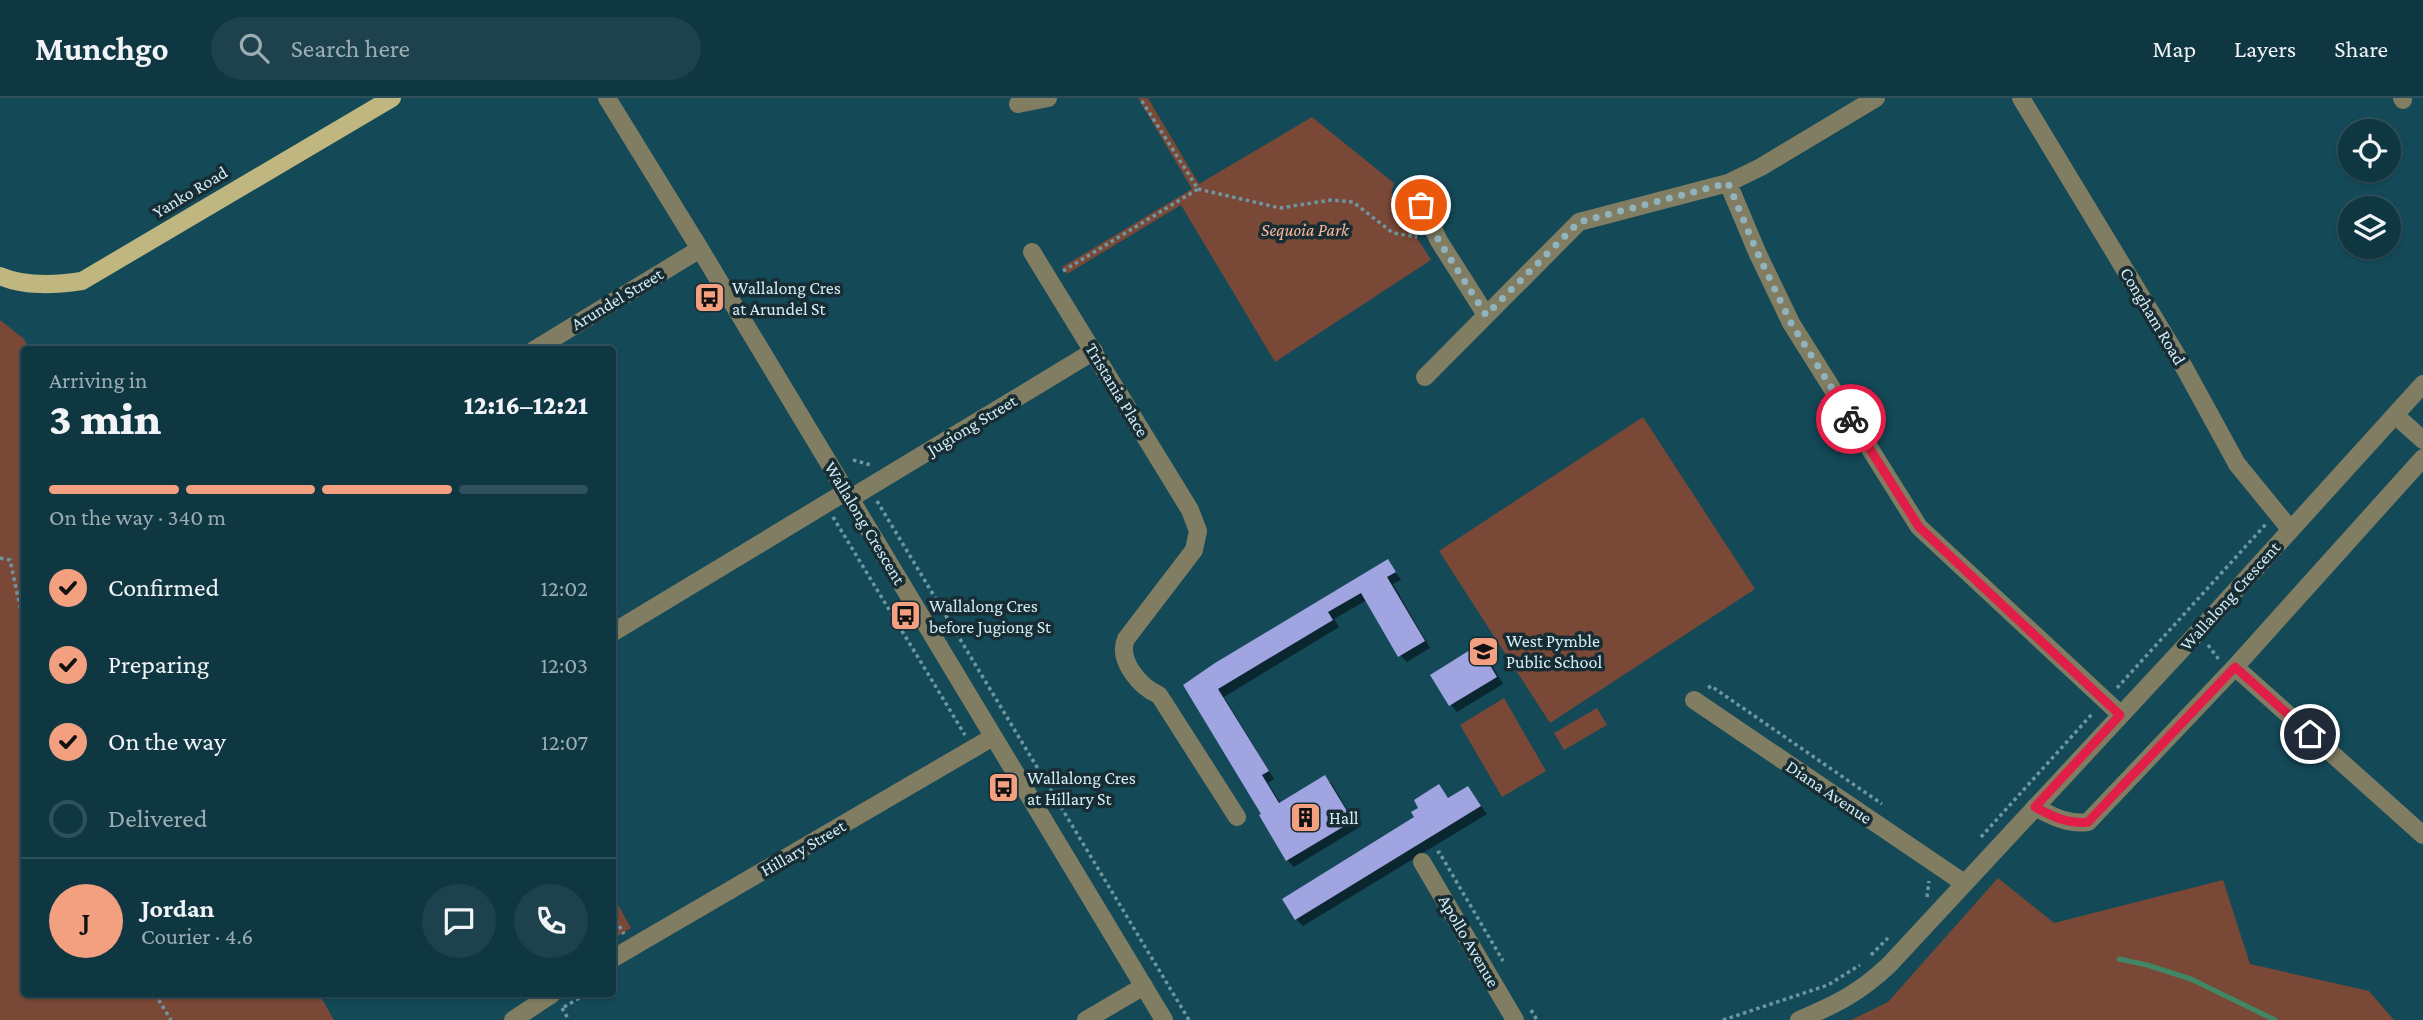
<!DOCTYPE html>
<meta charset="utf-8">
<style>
:root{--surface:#0f3742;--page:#1d424d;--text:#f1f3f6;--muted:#9bacb2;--line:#2f515b;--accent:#f3a081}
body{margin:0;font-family:"Crimson Pro",serif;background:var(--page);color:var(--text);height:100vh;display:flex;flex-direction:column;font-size:26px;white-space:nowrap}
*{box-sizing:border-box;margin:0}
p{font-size:23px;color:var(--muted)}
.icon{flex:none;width:38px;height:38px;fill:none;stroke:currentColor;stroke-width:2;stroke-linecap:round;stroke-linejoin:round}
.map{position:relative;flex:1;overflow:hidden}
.details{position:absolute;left:21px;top:248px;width:595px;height:651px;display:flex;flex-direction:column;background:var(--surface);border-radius:7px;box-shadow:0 2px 5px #0004,0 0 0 2px var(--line)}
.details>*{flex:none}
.controls{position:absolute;left:2338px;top:21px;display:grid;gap:14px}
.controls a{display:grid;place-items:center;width:63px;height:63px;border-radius:50%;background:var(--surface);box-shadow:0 2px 5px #0004,0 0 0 2px var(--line);font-size:35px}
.pin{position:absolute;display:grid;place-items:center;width:60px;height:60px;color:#fff;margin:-30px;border:4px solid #fff;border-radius:50%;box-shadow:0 2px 7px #0007}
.courier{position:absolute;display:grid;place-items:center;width:70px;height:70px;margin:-35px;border:5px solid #e11d48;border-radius:50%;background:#fff;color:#222;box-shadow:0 2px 9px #0007}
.summary em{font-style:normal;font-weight:800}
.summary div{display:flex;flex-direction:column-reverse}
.summary{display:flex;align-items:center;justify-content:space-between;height:119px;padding:0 28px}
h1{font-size:46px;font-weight:800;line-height:52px}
.bar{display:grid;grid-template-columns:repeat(4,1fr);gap:10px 7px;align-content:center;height:84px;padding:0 28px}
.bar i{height:9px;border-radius:5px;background:var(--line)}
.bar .active{background:var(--accent)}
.bar p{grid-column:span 4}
.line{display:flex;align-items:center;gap:18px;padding:0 28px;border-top:2px solid var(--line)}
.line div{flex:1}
.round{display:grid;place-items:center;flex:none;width:74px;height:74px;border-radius:37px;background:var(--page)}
ol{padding:0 28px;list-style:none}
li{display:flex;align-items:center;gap:21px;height:77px}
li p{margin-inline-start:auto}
li .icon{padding:7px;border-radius:50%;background:var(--accent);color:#111;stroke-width:4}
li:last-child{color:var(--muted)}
li i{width:38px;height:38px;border:4px solid var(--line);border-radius:50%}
header{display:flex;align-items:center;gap:42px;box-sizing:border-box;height:98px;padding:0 35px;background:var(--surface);border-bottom:2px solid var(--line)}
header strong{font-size:33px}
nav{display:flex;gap:38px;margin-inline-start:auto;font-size:24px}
.search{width:490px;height:63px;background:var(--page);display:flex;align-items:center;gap:18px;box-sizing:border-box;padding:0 24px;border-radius:38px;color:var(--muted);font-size:26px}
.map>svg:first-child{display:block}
.green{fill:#7a4836}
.shadow{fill:#0007}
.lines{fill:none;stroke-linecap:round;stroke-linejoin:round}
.stream{stroke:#418665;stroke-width:5}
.building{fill:#a0a4e1}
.path{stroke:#6e96a2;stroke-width:3.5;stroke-dasharray:3.5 3.5;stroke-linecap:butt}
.minor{stroke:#817d62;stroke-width:18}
.major{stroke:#bfb77f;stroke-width:18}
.done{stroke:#90b3be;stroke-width:7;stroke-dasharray:0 12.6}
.route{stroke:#e11d48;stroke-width:9}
.labels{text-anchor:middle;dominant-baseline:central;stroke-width:7;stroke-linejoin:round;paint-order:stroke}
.street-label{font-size:18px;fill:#d2ecf5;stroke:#172c33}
.park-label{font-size:18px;font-style:italic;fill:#feb59a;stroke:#172c33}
.poi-label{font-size:18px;fill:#d2ecf5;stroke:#172c33;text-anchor:start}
</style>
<header>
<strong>Munchgo</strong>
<div class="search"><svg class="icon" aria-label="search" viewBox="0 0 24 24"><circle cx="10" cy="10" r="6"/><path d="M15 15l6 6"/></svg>Search here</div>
<nav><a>Map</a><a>Layers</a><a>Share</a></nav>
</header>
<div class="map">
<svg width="2423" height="922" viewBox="0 0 2423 922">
<rect width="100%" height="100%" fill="#144958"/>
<path class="green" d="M1138 0H1148L1199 86 1312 19 1394 85C1393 89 1391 93 1392 97 1392 105 1425 151 1431 162L1275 264 1181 107 1067 176 1062 169 1192 91Z
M0 222 24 241 30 252H24V896H319L334 922H0Z
M1643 319 1755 491 1550 625 1439 453Z
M1504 600 1546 673 1502 699 1460 627Z
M1597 610 1607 627 1564 652 1554 635Z
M1998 780 2054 825 2223 782 2250 866 2369 893 2394 922H1851L1888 904Z
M613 798 631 830 613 841H612Z"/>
<path class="shadow" d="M1388 463 1401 482 1393 486 1430 550 1407 564 1400 557 1367 502 1334 521 1339 529 1224 599 1274 681 1268 685 1281 706 1325 680 1332 686 1358 730 1294 769 1287 762 1264 716 1185 588Z
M1478 550 1485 556 1503 586 1457 614 1451 607 1432 577Z
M1439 688 1450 702 1468 690 1487 716 1303 828 1296 821 1417 720Z"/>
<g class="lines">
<path class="stream" d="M2119 861 2147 867 2191 881 2275 922"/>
</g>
<path class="building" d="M1388 461 1396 474 1387 479 1425 543 1398 559 1361 495 1328 514 1333 522 1218 591 1269 673 1262 677 1279 705 1325 677 1353 723 1286 763 1259 717 1261 716 1183 587 1215 565Z
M1478 547 1497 579 1449 608 1430 577Z
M1439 686 1448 700 1468 688 1481 708 1295 822 1282 801 1414 719 1411 714 1418 710 1414 702Z"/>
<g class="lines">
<path class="path" d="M1198 91 1280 110 1331 102 1353 104 1393 135 1417 139
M1063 173 1198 91 1140 0
M853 362 871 367
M877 403 1189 922
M833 419 965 637
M0 460 10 462 24 527
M2208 547 2220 563
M1708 590 1711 588 1882 706
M2117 590 2266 426
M1981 739 2092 616
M1437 755 1439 754 1503 863
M1927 799 1929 783
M612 816 624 836
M1871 857 1888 840
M155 896 171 922
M564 909 586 896
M562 910 569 922
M1531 912 1537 922
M1723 922 1828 887 1860 867"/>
<path class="minor" d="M607 0 700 151 1164 922
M2021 0 2185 271 2237 366 2290 431
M2402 0 2403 2
M1018 6 1048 0
M1728 85 1757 154 1791 225 1919 429 2120 616
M1413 89 1439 143 1486 217
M1032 154 1190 412 1198 433 1194 452 1126 541C1117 562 1140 589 1159 597L1237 719
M534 252 700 151
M1425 279 1579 124 1728 85 1761 69 1876 0
M2395 317 2423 342
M851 400 1094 253
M612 535 847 393
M2235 569 2423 737
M1694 602 1964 785
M2035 709C2052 718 2068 727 2088 724L2235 569 2423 360
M1422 764 1515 922
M612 861 993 639
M513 922 552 896
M1086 922 1144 888
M1799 922C1837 906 1859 895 1889 867L2199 533 2423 286"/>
<path class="major" d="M0 178C25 189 55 187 82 183L392 0"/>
</g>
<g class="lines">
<path class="done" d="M1421 107 1439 143 1486 217 1579 124 1728 85 1757 154 1791 225 1851 321"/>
<path class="route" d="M1851 321 1919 429 2120 617 2035 709C2052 718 2068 727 2088 724L2235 569 2310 636"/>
</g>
<defs>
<symbol id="bus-square" viewBox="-11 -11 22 22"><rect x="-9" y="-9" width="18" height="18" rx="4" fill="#f3a081" stroke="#172c33"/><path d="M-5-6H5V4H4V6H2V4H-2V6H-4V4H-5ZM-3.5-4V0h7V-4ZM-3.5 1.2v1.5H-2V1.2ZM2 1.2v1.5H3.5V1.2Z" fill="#111"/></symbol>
<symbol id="school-square" viewBox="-11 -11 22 22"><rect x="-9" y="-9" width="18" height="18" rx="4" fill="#f3a081" stroke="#172c33"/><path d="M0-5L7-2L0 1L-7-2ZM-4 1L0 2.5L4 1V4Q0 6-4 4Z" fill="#111"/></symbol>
<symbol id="building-square" viewBox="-11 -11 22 22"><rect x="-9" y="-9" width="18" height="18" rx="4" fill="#f3a081" stroke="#172c33"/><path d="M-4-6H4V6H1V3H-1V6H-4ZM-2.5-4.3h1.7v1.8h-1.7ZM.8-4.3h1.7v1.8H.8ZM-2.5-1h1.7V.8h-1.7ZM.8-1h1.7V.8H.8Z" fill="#111"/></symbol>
</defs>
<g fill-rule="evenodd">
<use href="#bus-square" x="692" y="182" width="35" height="35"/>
<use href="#bus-square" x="888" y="500" width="35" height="35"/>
<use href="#school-square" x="1466" y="536" width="35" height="35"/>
<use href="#bus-square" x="986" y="672" width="35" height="35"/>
<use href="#building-square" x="1288" y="702" width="35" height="35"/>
</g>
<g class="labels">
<g class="street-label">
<text transform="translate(190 94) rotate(-31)">Yanko Road</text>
<text transform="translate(617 201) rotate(-31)">Arundel Street</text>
<text transform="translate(2153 218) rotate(59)">Congham Road</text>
<text transform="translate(1117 292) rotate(59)">Tristania Place</text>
<text transform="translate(972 327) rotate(-31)">Jugiong Street</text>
<text transform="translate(865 425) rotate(59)">Wallalong Crescent</text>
<text transform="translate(2230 498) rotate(-48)">Wallalong Crescent</text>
<text transform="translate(1829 694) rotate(34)">Diana Avenue</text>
<text transform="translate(803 750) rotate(-30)">Hillary Street</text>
<text transform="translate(1469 843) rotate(60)">Apollo Avenue</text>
</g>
<g class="park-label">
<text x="1305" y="132">Sequoia Park</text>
</g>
<g class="poi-label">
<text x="732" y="190">Wallalong Cres<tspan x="732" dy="21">at Arundel St</tspan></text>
<text x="929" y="508">Wallalong Cres<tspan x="929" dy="21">before Jugiong St</tspan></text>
<text x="1506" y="543">West Pymble<tspan x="1506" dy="21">Public School</tspan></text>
<text x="1027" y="680">Wallalong Cres<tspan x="1027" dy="21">at Hillary St</tspan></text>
<text x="1329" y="720">Hall</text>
</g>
</g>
</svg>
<div class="controls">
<a><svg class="icon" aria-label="locate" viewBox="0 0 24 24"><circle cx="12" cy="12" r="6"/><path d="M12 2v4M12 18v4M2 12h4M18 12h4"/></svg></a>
<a><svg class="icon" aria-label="layers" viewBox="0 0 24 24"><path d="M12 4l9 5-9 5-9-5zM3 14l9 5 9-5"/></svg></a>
</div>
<div class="pin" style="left:1421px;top:107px;background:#ea580c"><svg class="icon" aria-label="bag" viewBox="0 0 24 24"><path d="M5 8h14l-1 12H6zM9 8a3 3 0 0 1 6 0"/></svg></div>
<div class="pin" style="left:2310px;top:636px;background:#1f2937"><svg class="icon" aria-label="home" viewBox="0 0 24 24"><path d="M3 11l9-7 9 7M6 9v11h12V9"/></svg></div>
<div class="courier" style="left:1851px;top:321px"><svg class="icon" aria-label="bike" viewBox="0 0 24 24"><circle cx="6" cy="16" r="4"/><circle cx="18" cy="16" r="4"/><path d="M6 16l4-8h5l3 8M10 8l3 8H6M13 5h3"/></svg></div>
<section class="details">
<div class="summary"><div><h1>3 min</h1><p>Arriving in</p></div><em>12:16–12:21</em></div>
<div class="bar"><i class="active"></i><i class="active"></i><i class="active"></i><i></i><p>On the way · 340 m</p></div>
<ol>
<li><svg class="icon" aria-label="check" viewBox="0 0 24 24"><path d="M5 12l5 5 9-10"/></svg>Confirmed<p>12:02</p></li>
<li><svg class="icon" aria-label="check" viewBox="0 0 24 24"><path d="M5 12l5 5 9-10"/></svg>Preparing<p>12:03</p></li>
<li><svg class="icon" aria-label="check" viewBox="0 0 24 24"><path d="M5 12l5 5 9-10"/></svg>On the way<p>12:07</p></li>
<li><i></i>Delivered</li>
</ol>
<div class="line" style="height:126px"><b class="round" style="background:var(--accent);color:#111">J</b><div><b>Jordan</b><p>Courier · 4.6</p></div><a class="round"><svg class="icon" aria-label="chat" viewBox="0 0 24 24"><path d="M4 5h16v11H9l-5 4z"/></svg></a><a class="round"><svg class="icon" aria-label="phone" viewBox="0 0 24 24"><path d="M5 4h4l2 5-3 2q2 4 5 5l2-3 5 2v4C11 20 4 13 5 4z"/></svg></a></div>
</section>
</div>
